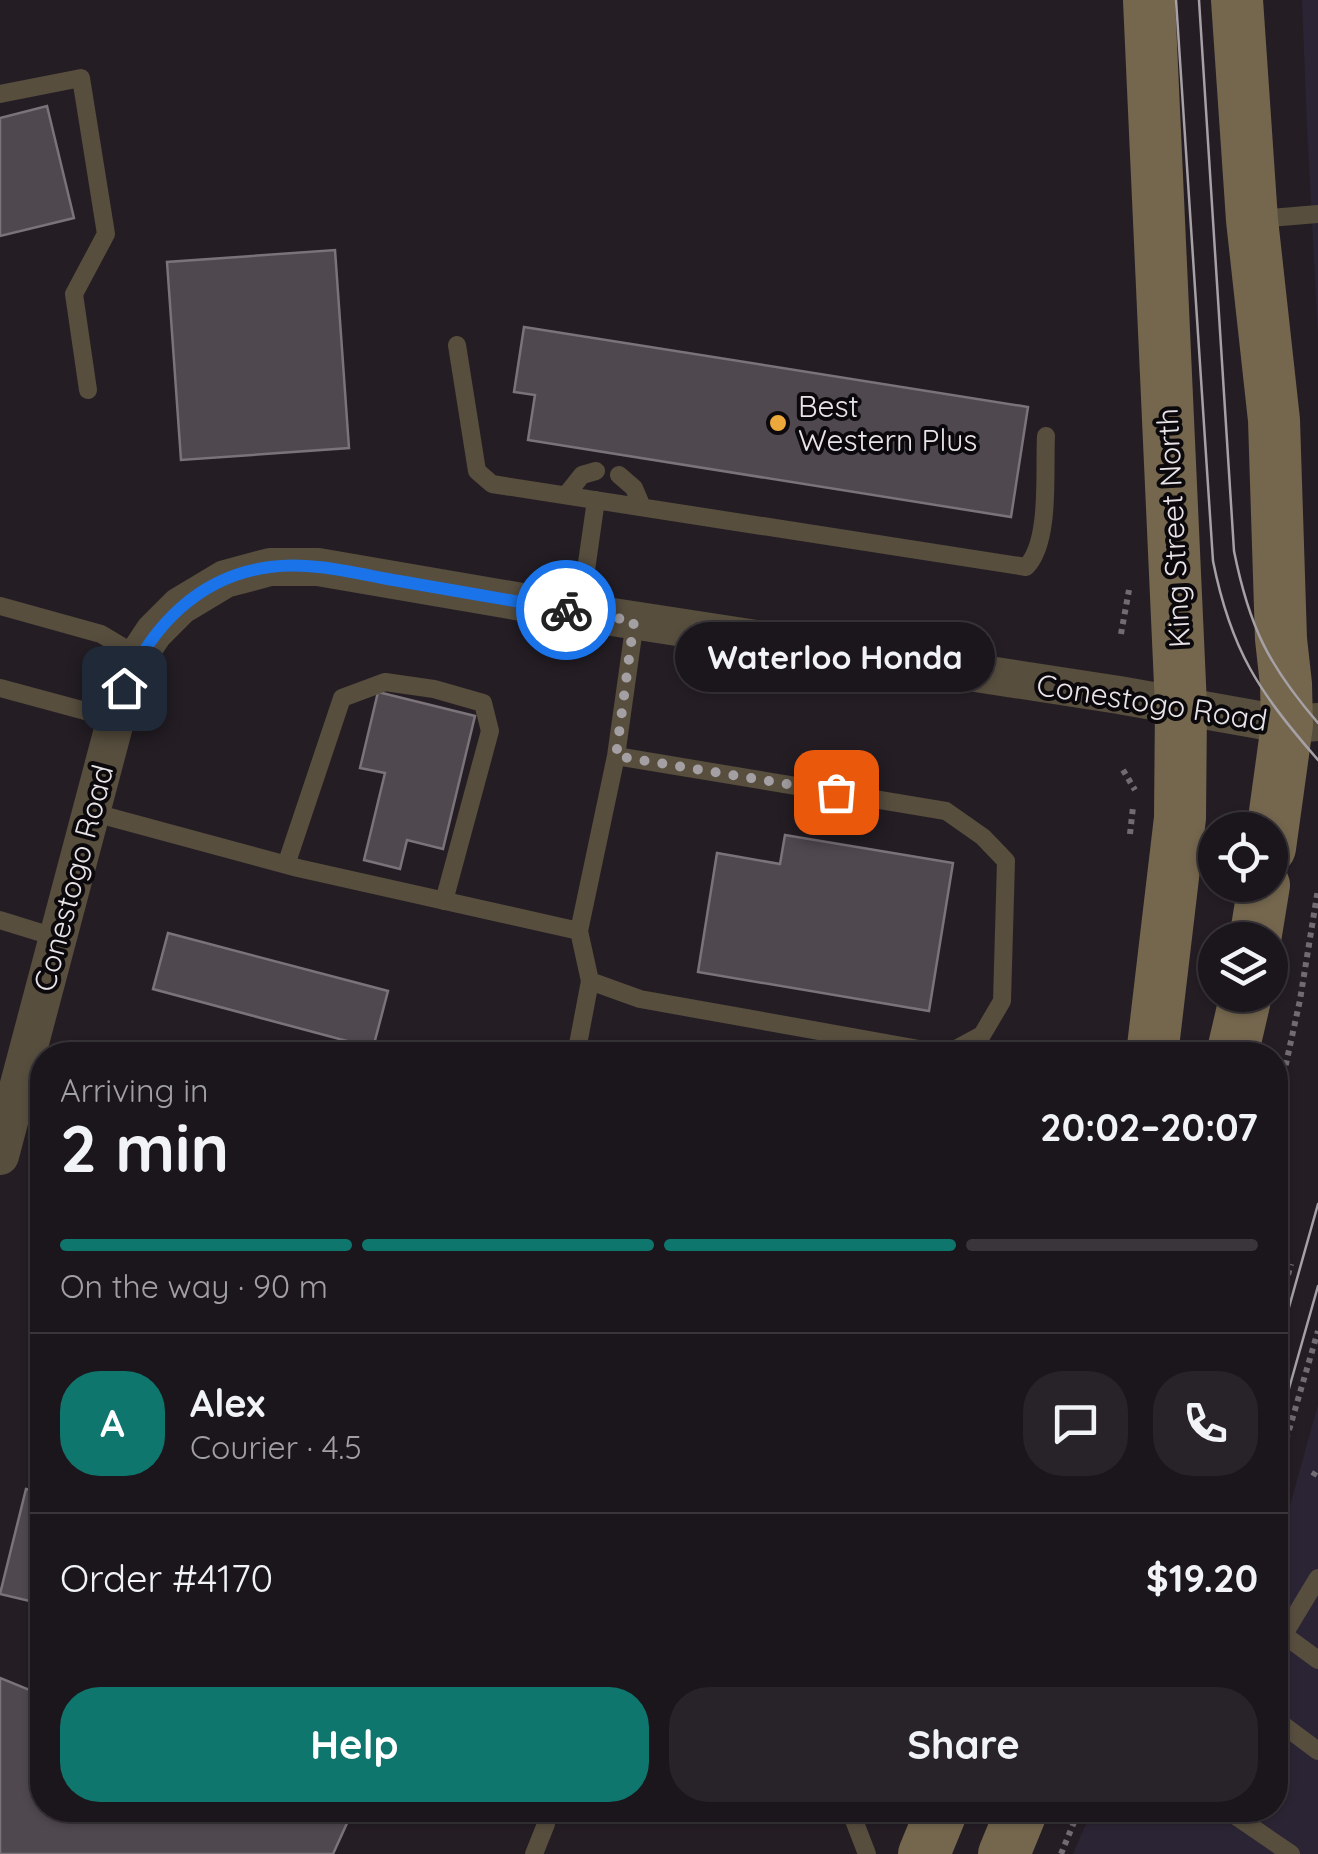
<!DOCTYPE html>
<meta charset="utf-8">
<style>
:root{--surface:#1b161b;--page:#282328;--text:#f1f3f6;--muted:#a09fa3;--line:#39353a;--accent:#0f766e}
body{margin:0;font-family:Quicksand,sans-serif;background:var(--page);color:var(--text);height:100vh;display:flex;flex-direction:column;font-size:38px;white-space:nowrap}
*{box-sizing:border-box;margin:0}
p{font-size:32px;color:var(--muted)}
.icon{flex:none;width:55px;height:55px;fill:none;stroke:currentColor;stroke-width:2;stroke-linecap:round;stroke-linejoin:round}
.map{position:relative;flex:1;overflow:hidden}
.details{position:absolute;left:30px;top:1042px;width:1258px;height:780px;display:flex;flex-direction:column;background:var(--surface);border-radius:40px;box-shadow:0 2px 8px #0004,0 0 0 2px var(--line)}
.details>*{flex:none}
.fabs{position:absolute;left:1198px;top:812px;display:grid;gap:20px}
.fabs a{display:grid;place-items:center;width:90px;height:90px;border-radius:50%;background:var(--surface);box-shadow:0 2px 8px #0004,0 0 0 2px var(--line);font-size:50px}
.pin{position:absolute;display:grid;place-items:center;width:85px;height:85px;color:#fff;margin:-42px;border-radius:20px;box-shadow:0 5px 15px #0006}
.courier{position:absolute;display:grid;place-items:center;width:100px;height:100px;margin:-50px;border:8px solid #1a73e8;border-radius:50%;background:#fff;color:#222;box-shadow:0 2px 12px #0007}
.bubble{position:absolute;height:70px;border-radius:35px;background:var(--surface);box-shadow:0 2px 8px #0004,0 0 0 2px var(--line);font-size:32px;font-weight:700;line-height:70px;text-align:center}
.headline em{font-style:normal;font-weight:700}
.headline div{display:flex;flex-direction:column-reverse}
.headline{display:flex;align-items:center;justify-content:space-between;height:170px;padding:0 30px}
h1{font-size:65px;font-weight:700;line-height:75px}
.bar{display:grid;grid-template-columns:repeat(4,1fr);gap:15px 10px;align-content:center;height:120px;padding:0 30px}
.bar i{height:12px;border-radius:8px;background:var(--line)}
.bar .selected{background:var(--accent)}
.bar p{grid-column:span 4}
.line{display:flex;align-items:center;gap:25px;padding:0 30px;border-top:2px solid var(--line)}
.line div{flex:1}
.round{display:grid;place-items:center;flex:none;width:105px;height:105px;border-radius:40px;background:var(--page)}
.action{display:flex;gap:20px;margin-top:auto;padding:20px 30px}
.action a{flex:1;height:115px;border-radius:40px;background:var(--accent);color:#fff;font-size:40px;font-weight:700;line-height:115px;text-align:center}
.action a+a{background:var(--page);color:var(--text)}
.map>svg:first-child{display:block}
.commercial{fill:#2b2434}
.building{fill:#4f484f;stroke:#7b737a;stroke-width:2.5}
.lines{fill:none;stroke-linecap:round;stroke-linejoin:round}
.path{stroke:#726c72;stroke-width:6;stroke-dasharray:5 5;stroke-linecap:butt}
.lane{stroke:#574e3e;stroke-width:18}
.street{stroke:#574e3e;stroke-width:38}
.secondary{stroke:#75674e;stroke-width:52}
.tram{stroke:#a6a1a6;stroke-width:2.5}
.done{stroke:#a39fa3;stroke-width:10;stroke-dasharray:0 18}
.route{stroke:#1a73e8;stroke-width:12}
.poi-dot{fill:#eda83b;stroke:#0c090c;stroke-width:4}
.labels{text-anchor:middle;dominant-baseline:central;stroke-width:8;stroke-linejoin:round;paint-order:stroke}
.poi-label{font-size:30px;fill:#e8e4e8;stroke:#0c090c;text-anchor:start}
.street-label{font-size:30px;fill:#e8e4e8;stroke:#0c090c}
</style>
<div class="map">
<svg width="1318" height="1854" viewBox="0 0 1318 1854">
<rect width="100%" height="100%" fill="#241e24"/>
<path class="commercial" d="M1302 0H1318V336L1307 126Z
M1318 1405V1854H1073L1092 1810H1275V1559Z"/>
<path class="building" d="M47 106 74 218 0 236V118Z
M335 250 349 448 181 460 167 262Z
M524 327 1028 407 1011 517 528 440 535 395 514 392Z
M378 692 475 716 443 849 407 840 400 869 364 860 385 773 360 768Z
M785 835 953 863 929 1011 698 972 717 853 780 864Z
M168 933 388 991 373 1048 153 989Z
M26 1489 42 1494V1604L0 1594Z
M0 1678 42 1695V1810H353L333 1854H0Z"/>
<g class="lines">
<path class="path" d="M1121 634 1129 590
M1123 770 1135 790
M1130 834 1133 807
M1275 1114 1300 1000 1318 889
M1275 1260 1293 1265
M1275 1323 1291 1264
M1313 1476 1318 1468
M1275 1478 1318 1331
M1061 1854 1079 1810"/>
<path class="lane" d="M0 94 81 78 106 234 74 294 88 390
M1257 219 1318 214
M457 345 477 471 492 484 1026 567C1051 542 1044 471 1046 436
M619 475 634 488 642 507
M566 495 582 475 596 471
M0 606 101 634 138 656
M580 612 596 500
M0 688 115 719
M616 756 946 811 983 837 1006 861 1002 1001 982 1035 947 1054 640 999 590 981 579 931 616 756 635 621
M91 812 298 868 579 931
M286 865 342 698 385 682 434 689 483 703 490 731 444 901
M0 920 58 938
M576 1055 590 981
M1284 1635 1318 1660
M1275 1649 1318 1578
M1275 1719 1318 1751
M850 1810 867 1854
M1227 1810 1291 1854
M534 1854 546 1824V1810"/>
<path class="street" d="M0 1156 124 688 138 656 154 632 180 606 225 579 270 567H318L580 612 1119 695 1287 725 1318 722"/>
<path class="secondary" d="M1149 0 1181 706 1180 818 1152 1055
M1237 0 1252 220 1274 420 1281 639 1286 684 1287 725 1270 848
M1255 940 1264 885
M1232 1055 1246 995
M924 1854 942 1810
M1004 1854 1022 1810"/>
<path class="tram" d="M1176 0 1213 561C1231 651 1259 692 1318 760
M1199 0 1234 551C1249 626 1268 665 1318 723
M1275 1357 1318 1204
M1275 1438 1318 1286"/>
</g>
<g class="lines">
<path class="done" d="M566 610 634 621 616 756 836 792"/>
<path class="route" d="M124 688C152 626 199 576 270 567 313 561 358 574 399 581 455 591 510 600 566 610"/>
</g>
<circle class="poi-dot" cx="778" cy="423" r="10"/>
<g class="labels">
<g class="poi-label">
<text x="798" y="406">Best<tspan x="798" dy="34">Western Plus</tspan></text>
</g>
<g class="street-label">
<text transform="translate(1173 528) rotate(-93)">King Street North</text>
<text transform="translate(1152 702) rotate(9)">Conestogo Road</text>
<text transform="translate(73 878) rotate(-75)">Conestogo Road</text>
</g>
</g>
</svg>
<div class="fabs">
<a><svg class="icon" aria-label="locate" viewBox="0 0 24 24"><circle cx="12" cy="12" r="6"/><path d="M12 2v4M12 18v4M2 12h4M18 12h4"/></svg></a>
<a><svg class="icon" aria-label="layers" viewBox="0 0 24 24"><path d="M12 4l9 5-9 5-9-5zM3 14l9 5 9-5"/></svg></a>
</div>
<div class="pin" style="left:836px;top:792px;background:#ea580c"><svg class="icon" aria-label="bag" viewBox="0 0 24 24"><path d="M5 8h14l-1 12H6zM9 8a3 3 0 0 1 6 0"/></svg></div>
<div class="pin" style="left:124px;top:688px;background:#1f2937"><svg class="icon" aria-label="home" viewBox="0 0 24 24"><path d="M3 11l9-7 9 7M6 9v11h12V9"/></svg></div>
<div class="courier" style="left:566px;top:610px"><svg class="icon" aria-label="bike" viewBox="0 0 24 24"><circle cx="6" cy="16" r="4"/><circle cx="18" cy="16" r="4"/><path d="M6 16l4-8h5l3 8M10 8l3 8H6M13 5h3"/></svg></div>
<div class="bubble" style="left:675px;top:622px;width:320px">Waterloo Honda</div>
<section class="details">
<div class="headline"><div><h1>2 min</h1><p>Arriving in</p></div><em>20:02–20:07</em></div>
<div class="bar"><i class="selected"></i><i class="selected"></i><i class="selected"></i><i></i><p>On the way · 90 m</p></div>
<div class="line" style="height:180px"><b class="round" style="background:var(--accent);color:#fff">A</b><div><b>Alex</b><p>Courier · 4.5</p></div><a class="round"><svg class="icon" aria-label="chat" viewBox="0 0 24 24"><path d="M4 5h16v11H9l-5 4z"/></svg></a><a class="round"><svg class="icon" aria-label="phone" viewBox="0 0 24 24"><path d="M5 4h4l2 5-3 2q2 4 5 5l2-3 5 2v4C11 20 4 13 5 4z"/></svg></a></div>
<div class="line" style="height:130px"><div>Order #4170</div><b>$19.20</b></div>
<div class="action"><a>Help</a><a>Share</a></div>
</section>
</div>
